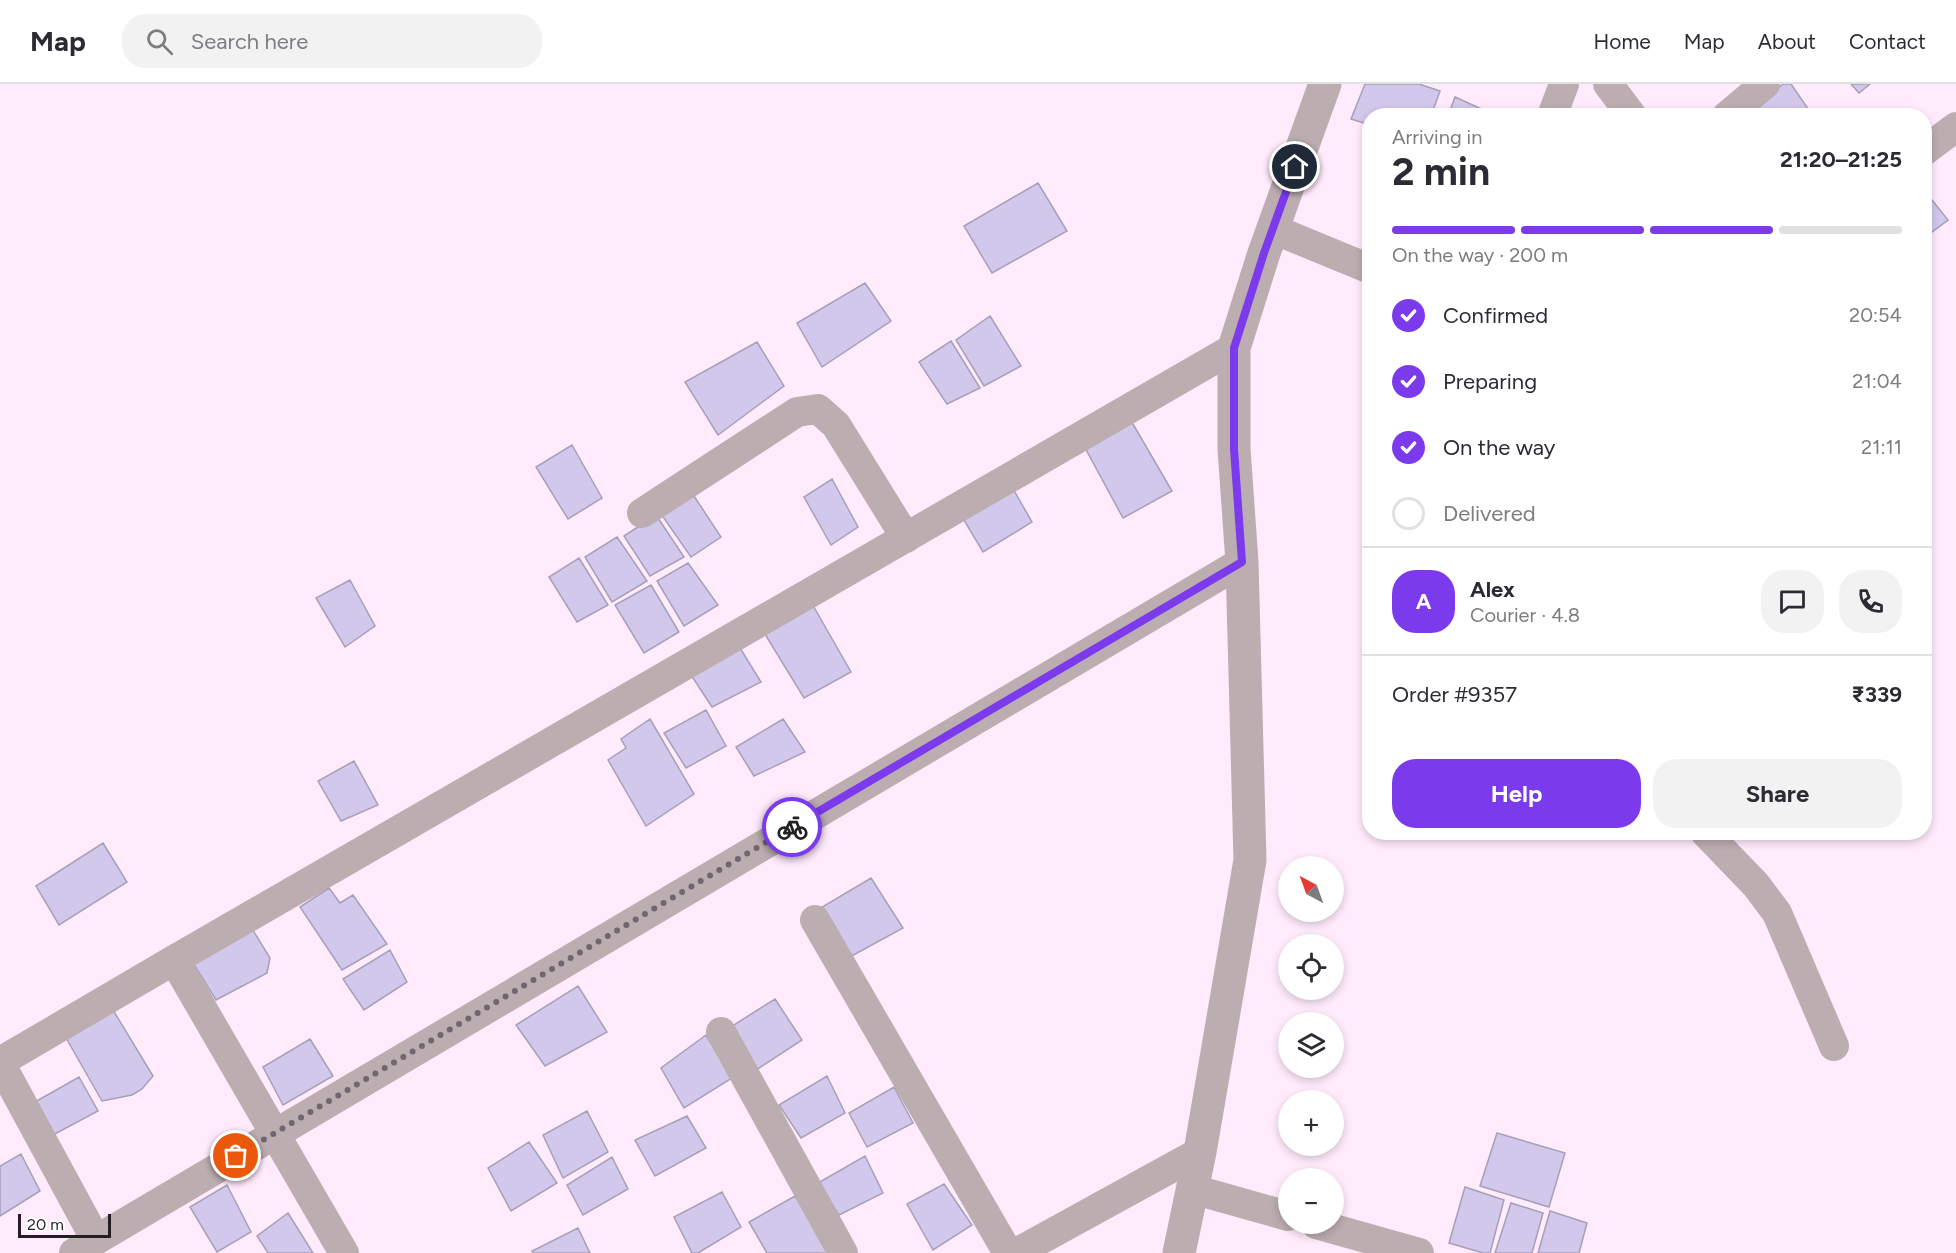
<!DOCTYPE html>
<meta charset="utf-8">
<style>
:root{--surface:#fff;--page:#f2f2f3;--text:#2b2b33;--muted:#7c7c81;--line:#e1e1e2;--accent:#7c3aed}
body{margin:0;font-family:Figtree,sans-serif;background:var(--page);color:var(--text);height:100vh;display:flex;flex-direction:column;font-size:22px;white-space:nowrap}
*{box-sizing:border-box;margin:0}
p{font-size:20px;color:var(--muted)}
.icon{flex:none;width:33px;height:33px;fill:none;stroke:currentColor;stroke-width:2;stroke-linecap:round;stroke-linejoin:round}
.map{position:relative;flex:1;overflow:hidden}
.details{position:absolute;left:1362px;top:24px;width:570px;height:732px;display:flex;flex-direction:column;background:var(--surface);border-radius:24px;box-shadow:0 3px 9px #0003}
.details>*{flex:none}
.needle{width:39px;rotate:319deg}
.tools{position:absolute;left:1278px;top:772px;display:grid;gap:12px}
.tools a{display:grid;place-items:center;width:66px;height:66px;border-radius:50%;background:var(--surface);box-shadow:0 3px 9px #0003;font-size:30px}
.scale{position:absolute;left:18px;bottom:15px;width:93px;box-sizing:border-box;padding-left:6px;border:3px solid #251d24;border-top:0;font-size:16px;line-height:21px;white-space:nowrap;color:#251d24;-webkit-text-stroke:4px #fff;paint-order:stroke}
.pin{position:absolute;display:grid;place-items:center;width:51px;height:51px;color:#fff;margin:-26px;border:3px solid #fff;border-radius:50%;box-shadow:0 2px 6px #0007}
.courier{position:absolute;display:grid;place-items:center;width:60px;height:60px;margin:-30px;border:4px solid #7c3aed;border-radius:50%;background:#fff;color:#222;box-shadow:0 2px 8px #0007}
.overview em{font-style:normal;font-weight:700}
.overview div{display:flex;flex-direction:column-reverse}
.overview{display:flex;align-items:center;justify-content:space-between;height:102px;padding:0 30px}
h1{font-size:39px;font-weight:700;line-height:45px}
.bar{display:grid;grid-template-columns:repeat(4,1fr);gap:9px 6px;align-content:center;height:72px;padding:0 30px}
.bar i{height:8px;border-radius:4px;background:var(--line)}
.bar .active{background:var(--accent)}
.bar p{grid-column:span 4}
.line{display:flex;align-items:center;gap:15px;padding:0 30px;border-top:2px solid var(--line)}
.line div{flex:1}
.round{display:grid;place-items:center;flex:none;width:63px;height:63px;border-radius:24px;background:var(--page)}
ol{padding:0 30px;list-style:none}
li{display:flex;align-items:center;gap:18px;height:66px}
li p{margin-inline-start:auto}
li .icon{padding:6px;border-radius:50%;background:var(--accent);color:#fff;stroke-width:4}
li:last-child{color:var(--muted)}
li i{width:33px;height:33px;border:3px solid var(--line);border-radius:50%}
.button{display:flex;gap:12px;margin-top:auto;padding:12px 30px}
.button a{flex:1;height:69px;border-radius:24px;background:var(--accent);color:#fff;font-size:24px;font-weight:700;line-height:69px;text-align:center}
.button a+a{background:var(--page);color:var(--text)}
header{display:flex;align-items:center;gap:36px;box-sizing:border-box;height:84px;padding:0 30px;background:var(--surface);border-bottom:2px solid var(--line)}
header strong{font-size:28px}
nav{display:flex;gap:33px;margin-inline-start:auto;font-size:21px}
.search{width:420px;height:54px;background:var(--page);display:flex;align-items:center;gap:15px;box-sizing:border-box;padding:0 21px;border-radius:24px;color:var(--muted);font-size:22px}
.map>svg:first-child{display:block}
.building{fill:#d1c8ec;stroke:#a69fb9;stroke-width:1.5}
.lines{fill:none;stroke-linecap:round;stroke-linejoin:round}
.minor{stroke:#bcadb0;stroke-width:30}
.tertiary{stroke:#bcadb0;stroke-width:33}
.done{stroke:#716570;stroke-width:6;stroke-dasharray:0 10.8}
.route{stroke:#7c3aed;stroke-width:8}
</style>
<header>
<strong>Map</strong>
<div class="search"><svg class="icon" aria-label="search" viewBox="0 0 24 24"><circle cx="10" cy="10" r="6"/><path d="M15 15l6 6"/></svg>Search here</div>
<nav><a>Home</a><a>Map</a><a>About</a><a>Contact</a></nav>
</header>
<div class="map">
<svg width="1956" height="1169" viewBox="0 0 1956 1169">
<rect width="100%" height="100%" fill="#ffebfc"/>
<path class="building" d="M1365 0H1419L1440 7 1431 32H1370V41L1351 35Z
M1783 0H1791L1813 32H1746Z
M1851 0H1870L1859 9Z
M1455 13 1497 32H1448Z
M1038 99 1067 147 992 189 964 142Z
M1924 106 1948 136 1924 154Z
M865 199 891 237 822 283 797 239Z
M990 232 1021 282 984 302 956 256Z
M951 257 980 304 947 320 919 278Z
M757 258 784 302 718 351 685 298Z
M1130 335 1172 407 1123 434 1083 360Z
M572 361 602 414 568 435 536 383Z
M832 395 858 443 831 461 804 413Z
M1012 403 1032 438 983 468 961 431Z
M692 409 721 453 691 473 661 430Z
M656 431 684 473 650 492 624 452Z
M617 453 647 497 612 518 585 473Z
M579 474 608 521 577 538 549 493Z
M688 479 718 521 684 542 657 497Z
M350 496 375 542 345 563 316 514Z
M651 501 679 548 644 569 615 521Z
M811 518 851 588 804 614 763 547Z
M740 564 761 598 712 623 691 591Z
M706 626 726 662 686 684 664 649Z
M650 635 694 710 646 742 608 676 626 664 621 655Z
M783 635 805 668 754 692 736 663Z
M354 677 378 721 341 737 318 697Z
M103 759 127 798 59 841 36 802Z
M871 794 903 844 848 874 819 825Z
M329 804 340 819 353 811 387 860 342 886 300 823Z
M251 843 270 874 267 889 216 916 193 879Z
M390 866 407 898 364 926 343 895Z
M578 902 607 948 545 982 516 941Z
M775 915 802 956 753 988 726 946Z
M113 926 153 992 142 1005 132 1011 102 1017 65 952Z
M706 951 732 994 684 1024 661 984Z
M310 955 333 992 283 1021 263 983Z
M827 992 845 1029 801 1054 779 1021Z
M79 993 98 1027 53 1051 33 1019Z
M894 1003 913 1039 867 1063 849 1029Z
M587 1027 608 1068 563 1094 543 1051Z
M687 1032 706 1064 655 1092 635 1056Z
M1497 1049 1565 1069 1549 1123 1480 1102Z
M529 1058 557 1099 511 1127 488 1084Z
M21 1070 40 1107 0 1132V1082Z
M865 1072 883 1109 839 1131 818 1099Z
M612 1073 628 1105 583 1131 567 1101Z
M944 1100 972 1141 933 1166 907 1120Z
M227 1101 251 1148 217 1168 190 1123Z
M1465 1103 1504 1116 1490 1169H1483L1449 1159Z
M722 1108 741 1143 698 1169H692L674 1133Z
M795 1112 830 1169H767L749 1138Z
M1511 1119 1543 1129 1532 1169H1495Z
M1550 1127 1587 1139 1579 1169H1538Z
M288 1129 313 1169H268L257 1152Z
M578 1144 590 1169H533L532 1167Z"/>
<g class="lines">
<path class="minor" d="M1608 0 1632 32
M1552 32 1564 0
M1727 32 1765 0
M1924 67 1956 43
M1273 145 1370 185
M642 429 797 328 818 325 836 341 906 454
M1705 748 1756 801 1777 829 1834 962
M815 836 1008 1169
M721 948 843 1169
M0 978 174 876
M0 979 96 1156
M1192 1105 1288 1132
M1316 1140 1419 1169
M74 1169 1242 478
M344 1169 174 876 1234 264
M1016 1169 1200 1068"/>
<path class="tertiary" d="M1179 1169 1200 1068 1250 776 1242 478 1234 365V264L1264 169 1325 0"/>
</g>
<g class="lines">
<path class="done" d="M236 1072 792 743"/>
<path class="route" d="M792 743 1242 478 1234 365V264L1264 169 1295 83"/>
</g>
</svg>
<div class="tools">
<a><svg class="needle" viewBox="-14 -14 28 28"><path d="M0-13l5 13h-10z" fill="#e53935"/><path d="M0 13l5-13h-10z" fill="#7c7c81"/></svg></a>
<a><svg class="icon" aria-label="locate" viewBox="0 0 24 24"><circle cx="12" cy="12" r="6"/><path d="M12 2v4M12 18v4M2 12h4M18 12h4"/></svg></a>
<a><svg class="icon" aria-label="layers" viewBox="0 0 24 24"><path d="M12 4l9 5-9 5-9-5zM3 14l9 5 9-5"/></svg></a>
<a>+</a>
<a>−</a>
</div>
<div class="scale">20 m</div>
<div class="pin" style="left:236px;top:1072px;background:#ea580c"><svg class="icon" aria-label="bag" viewBox="0 0 24 24"><path d="M5 8h14l-1 12H6zM9 8a3 3 0 0 1 6 0"/></svg></div>
<div class="pin" style="left:1295px;top:83px;background:#1f2937"><svg class="icon" aria-label="home" viewBox="0 0 24 24"><path d="M3 11l9-7 9 7M6 9v11h12V9"/></svg></div>
<div class="courier" style="left:792px;top:743px"><svg class="icon" aria-label="bike" viewBox="0 0 24 24"><circle cx="6" cy="16" r="4"/><circle cx="18" cy="16" r="4"/><path d="M6 16l4-8h5l3 8M10 8l3 8H6M13 5h3"/></svg></div>
<section class="details">
<div class="overview"><div><h1>2 min</h1><p>Arriving in</p></div><em>21:20–21:25</em></div>
<div class="bar"><i class="active"></i><i class="active"></i><i class="active"></i><i></i><p>On the way · 200 m</p></div>
<ol>
<li><svg class="icon" aria-label="check" viewBox="0 0 24 24"><path d="M5 12l5 5 9-10"/></svg>Confirmed<p>20:54</p></li>
<li><svg class="icon" aria-label="check" viewBox="0 0 24 24"><path d="M5 12l5 5 9-10"/></svg>Preparing<p>21:04</p></li>
<li><svg class="icon" aria-label="check" viewBox="0 0 24 24"><path d="M5 12l5 5 9-10"/></svg>On the way<p>21:11</p></li>
<li><i></i>Delivered</li>
</ol>
<div class="line" style="height:108px"><b class="round" style="background:var(--accent);color:#fff">A</b><div><b>Alex</b><p>Courier · 4.8</p></div><a class="round"><svg class="icon" aria-label="chat" viewBox="0 0 24 24"><path d="M4 5h16v11H9l-5 4z"/></svg></a><a class="round"><svg class="icon" aria-label="phone" viewBox="0 0 24 24"><path d="M5 4h4l2 5-3 2q2 4 5 5l2-3 5 2v4C11 20 4 13 5 4z"/></svg></a></div>
<div class="line" style="height:78px"><div>Order #9357</div><b>₹339</b></div>
<div class="button"><a>Help</a><a>Share</a></div>
</section>
</div>
